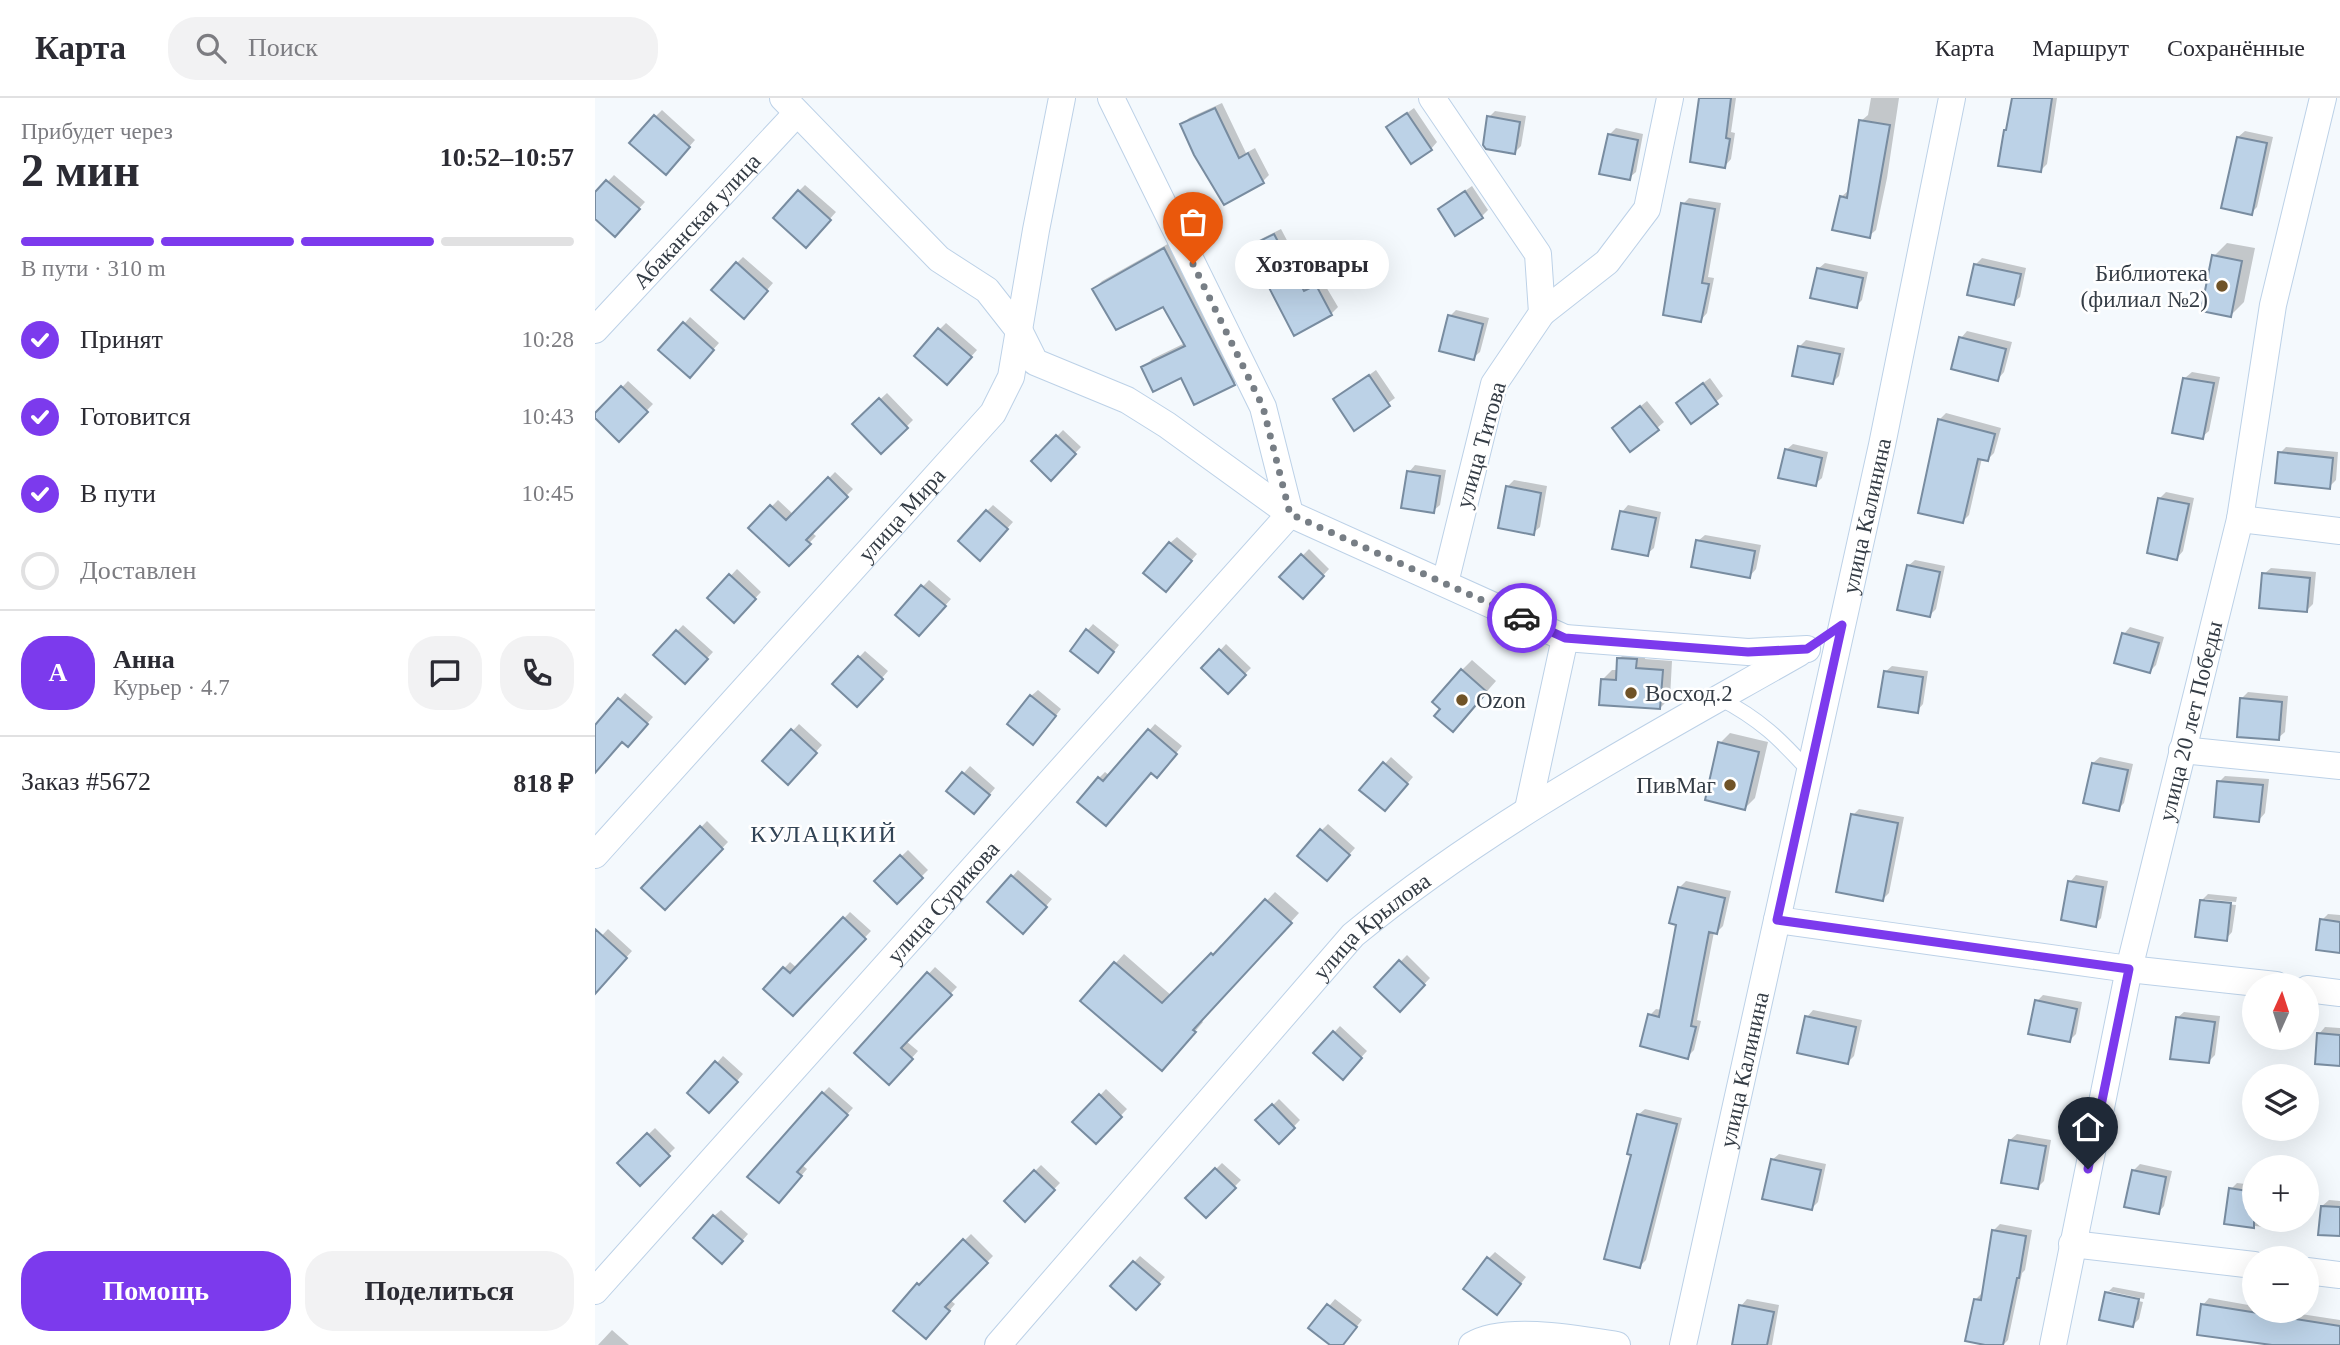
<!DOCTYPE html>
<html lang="ru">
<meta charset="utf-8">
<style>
:root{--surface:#fff;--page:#f2f2f3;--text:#2b2b33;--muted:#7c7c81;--line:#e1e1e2;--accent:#7c3aed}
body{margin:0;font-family:"Times New Roman",serif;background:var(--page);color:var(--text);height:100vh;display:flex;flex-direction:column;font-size:26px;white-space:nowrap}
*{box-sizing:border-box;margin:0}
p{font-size:23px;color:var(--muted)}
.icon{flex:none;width:38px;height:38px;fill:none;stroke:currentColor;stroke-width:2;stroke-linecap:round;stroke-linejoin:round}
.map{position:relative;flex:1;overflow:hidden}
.sheet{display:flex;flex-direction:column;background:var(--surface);width:595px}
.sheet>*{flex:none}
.needle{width:46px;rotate:3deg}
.tools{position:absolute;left:1647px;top:875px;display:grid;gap:14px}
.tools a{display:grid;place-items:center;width:77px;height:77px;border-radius:50%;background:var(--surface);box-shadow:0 7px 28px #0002;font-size:35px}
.pin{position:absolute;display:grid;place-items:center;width:60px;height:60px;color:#fff;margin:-72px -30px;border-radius:50% 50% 50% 0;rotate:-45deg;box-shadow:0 0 7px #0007}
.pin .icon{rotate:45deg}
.courier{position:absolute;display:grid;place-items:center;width:70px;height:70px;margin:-35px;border:5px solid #7c3aed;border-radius:50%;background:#fff;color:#222;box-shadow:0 2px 9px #0007}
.bubble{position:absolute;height:49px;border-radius:24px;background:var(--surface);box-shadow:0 7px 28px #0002;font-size:23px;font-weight:700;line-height:49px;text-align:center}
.head em{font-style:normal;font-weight:700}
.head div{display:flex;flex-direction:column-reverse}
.head{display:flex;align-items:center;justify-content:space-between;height:119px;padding:0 21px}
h1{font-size:46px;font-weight:700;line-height:52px}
.bar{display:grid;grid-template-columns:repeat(4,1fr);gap:10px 7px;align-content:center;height:84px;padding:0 21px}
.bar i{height:9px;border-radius:5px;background:var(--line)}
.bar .selected{background:var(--accent)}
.bar p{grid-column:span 4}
.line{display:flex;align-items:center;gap:18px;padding:0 21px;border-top:2px solid var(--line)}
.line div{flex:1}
.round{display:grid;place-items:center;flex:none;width:74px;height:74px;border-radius:28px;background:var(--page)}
ol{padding:0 21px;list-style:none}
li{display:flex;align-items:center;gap:21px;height:77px}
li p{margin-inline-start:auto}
li .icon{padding:7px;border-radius:50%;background:var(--accent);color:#fff;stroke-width:4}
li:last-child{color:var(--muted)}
li i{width:38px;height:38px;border:4px solid var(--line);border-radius:50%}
.cta{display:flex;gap:14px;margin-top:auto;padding:14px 21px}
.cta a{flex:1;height:80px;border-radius:28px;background:var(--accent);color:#fff;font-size:28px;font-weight:700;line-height:80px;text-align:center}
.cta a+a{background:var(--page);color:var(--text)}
header{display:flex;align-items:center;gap:42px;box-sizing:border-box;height:98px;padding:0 35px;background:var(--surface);border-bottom:2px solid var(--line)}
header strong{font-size:33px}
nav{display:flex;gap:38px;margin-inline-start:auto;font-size:24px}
.search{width:490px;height:63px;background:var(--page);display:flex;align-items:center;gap:18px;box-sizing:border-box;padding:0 24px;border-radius:28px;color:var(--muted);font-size:26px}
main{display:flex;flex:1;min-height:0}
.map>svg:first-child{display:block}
.shadow{fill:#0003}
.building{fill:#bcd2e7;stroke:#788ca0;stroke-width:2}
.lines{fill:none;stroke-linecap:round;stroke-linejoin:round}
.lane-casing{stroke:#bcd1e7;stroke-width:16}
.street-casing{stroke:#bcd1e7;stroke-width:28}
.lane{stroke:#fff;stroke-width:14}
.street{stroke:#fff;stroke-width:26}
.done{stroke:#777e85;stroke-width:7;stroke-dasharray:0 12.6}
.route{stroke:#7c3aed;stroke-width:9}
.poi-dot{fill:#705327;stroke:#fff;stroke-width:2.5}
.labels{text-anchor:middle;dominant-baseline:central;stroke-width:5;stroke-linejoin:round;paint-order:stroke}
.street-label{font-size:23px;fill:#343c45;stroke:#fff}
.poi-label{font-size:23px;fill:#343c45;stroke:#fff;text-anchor:end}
.neighbourhood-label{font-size:24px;letter-spacing:2px;fill:#324456;stroke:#fff}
</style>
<header>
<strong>Карта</strong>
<div class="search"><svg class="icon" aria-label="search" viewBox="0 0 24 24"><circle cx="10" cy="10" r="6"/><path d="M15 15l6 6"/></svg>Поиск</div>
<nav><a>Карта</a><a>Маршрут</a><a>Сохранённые</a></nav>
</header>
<main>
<section class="sheet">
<div class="head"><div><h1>2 мин</h1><p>Прибудет через</p></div><em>10:52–10:57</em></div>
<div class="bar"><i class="selected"></i><i class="selected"></i><i class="selected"></i><i></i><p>В пути · 310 m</p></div>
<ol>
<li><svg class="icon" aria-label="check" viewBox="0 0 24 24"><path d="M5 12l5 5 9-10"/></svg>Принят<p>10:28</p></li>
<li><svg class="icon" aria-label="check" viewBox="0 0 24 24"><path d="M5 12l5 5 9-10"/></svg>Готовится<p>10:43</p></li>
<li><svg class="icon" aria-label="check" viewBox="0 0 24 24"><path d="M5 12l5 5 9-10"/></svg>В пути<p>10:45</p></li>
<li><i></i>Доставлен</li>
</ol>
<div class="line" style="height:126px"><b class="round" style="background:var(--accent);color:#fff">А</b><div><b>Анна</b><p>Курьер · 4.7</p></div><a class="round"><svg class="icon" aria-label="chat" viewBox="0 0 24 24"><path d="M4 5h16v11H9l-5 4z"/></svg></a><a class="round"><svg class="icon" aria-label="phone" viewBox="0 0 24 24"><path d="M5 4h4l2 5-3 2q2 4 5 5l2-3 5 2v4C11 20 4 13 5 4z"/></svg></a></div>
<div class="line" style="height:91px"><div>Заказ #5672</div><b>818 ₽</b></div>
<div class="cta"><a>Помощь</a><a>Поделиться</a></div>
</section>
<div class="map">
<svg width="1745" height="1247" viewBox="0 0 1745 1247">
<rect width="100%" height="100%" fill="#f4f9fd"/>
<path class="shadow" d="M1107 0H1141L1136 34 1140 35 1136 61 1130 68Z
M1276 0H1304L1292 80 1281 132 1274 138 1246 99 1253 93H1255L1266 23 1273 17Z
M1419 0H1462L1452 66 1445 73 1413 30Z
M627 5 651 55 660 50 674 77 668 83 587 27 594 20Z
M819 10 842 44 836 51 793 29Z
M67 12 100 42 77 68 60 19Z
M900 13 931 18 926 48 920 54 894 19Z
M1021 30 1048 36 1041 74 1034 80 1014 37Z
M1650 33 1678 39 1662 109 1656 115 1643 39Z
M19 77 50 104 26 130 0 119V97Z
M210 87 241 114 217 141 204 93Z
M877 88 893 112 887 118 845 111Z
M1094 100 1126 105 1113 179 1119 180 1112 215 1106 222 1088 106Z
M686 131 716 188 727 182 743 209 736 216 655 150 662 143Z
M578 143 647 277 639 286 549 270 557 261 590 245 569 206 499 191 507 183Z
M1632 145 1660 150 1649 204 1636 217 1619 158Z
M148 159 178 185 155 212 142 165Z
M1387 160 1431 170 1425 199 1418 205 1380 167Z
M1230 165 1273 174 1267 202 1261 208 1223 171Z
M861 212 894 220 885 254 878 260 855 218Z
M95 219 124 245 101 271 89 226Z
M351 225 382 252 358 279 344 232Z
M1372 233 1417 244 1409 274 1403 281 1366 240Z
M1211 242 1250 250 1244 278 1238 284 1205 248Z
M781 272 800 300 759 330 740 302Z
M1597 274 1625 279 1614 333 1607 339 1590 280Z
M1115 280 1128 298 1096 323 1089 299Z
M33 283 58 306 24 341 0 318Z
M292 295 318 322 286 354 259 326Z
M1052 303 1069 324 1062 330 1026 324Z
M1351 315 1406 330 1399 355 1393 361 1387 360 1374 417 1368 423 1340 347H1337L1344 322Z
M468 332 486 349 456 380 438 363Z
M1198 346 1233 354 1227 380 1220 386 1191 352Z
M1691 349 1743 354 1741 382 1734 389 1685 355Z
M820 367 851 372 845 407 838 413 814 374Z
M240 374 258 391 216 434 221 438 194 466 156 430 183 402 199 417Z
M919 382 952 388 945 429 938 435 912 389Z
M1571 394 1599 400 1588 453 1582 460 1564 401Z
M398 407 418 424 391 454 392 413Z
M1033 407 1066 414 1059 450 1052 456 1027 414Z
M1110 437 1166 447 1161 471 1155 478 1103 443Z
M582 439 602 456 577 485 575 445Z
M714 451 734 471 708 499 687 479Z
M1320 462 1350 468 1341 511 1335 517 1313 468Z
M1676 470 1721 474 1718 506 1712 512 1669 476Z
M142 471 166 494 139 523 115 500Z
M334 482 356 501 330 530 302 516Z
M498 526 524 547 509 566 492 533Z
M88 527 118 554 90 584 60 557Z
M1535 529 1569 539 1561 567 1555 573 1529 536Z
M631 546 656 570 633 593 609 570Z
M1034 551 1051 552 1050 561 1077 563 1075 600 1065 610 1007 582 1017 572H1023L1024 561Z
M270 553 293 573 269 601 239 586Z
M877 562 901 583 867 622V572Z
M1297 568 1333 573 1328 606 1322 613 1290 574Z
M443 592 466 611 444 639 436 598Z
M1653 594 1693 598 1690 634 1683 640 1647 600Z
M30 595 58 619 39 641 27 642 0 673V630Z
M204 626 227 647 199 678 170 663Z
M560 626 587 648 568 671 556 673 517 720 504 680 510 674 515 678Z
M1135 635 1173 644 1160 700 1150 710 1125 645Z
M796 659 818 679 796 705 767 692Z
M1505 659 1538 666 1529 705 1523 711 1498 665Z
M375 668 400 690 385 708 354 692Z
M1630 678 1674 681 1670 715 1664 722 1624 684Z
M1264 711 1309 719 1294 795 1288 801 1258 717Z
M112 723 133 744 70 810 49 790Z
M733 726 760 750 738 775 726 733Z
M313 752 333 772 302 803 281 783Z
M423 772 457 801 435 827 417 779Z
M1481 777 1513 783 1506 820 1500 827 1475 784Z
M1091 783 1136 793 1128 828 1122 834H1119L1102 922 1106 923 1099 952 1092 959 1055 917 1061 911 1067 912 1084 826V790Z
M680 794 704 815 606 922 608 924 576 962 487 902 529 856 577 898 626 847 628 849Z
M1613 796 1642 799 1641 804 1610 801V804L1641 807 1637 834 1631 841 1606 803Z
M255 814 276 833 198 915 170 891 195 864 202 870Z
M1733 816 1745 817V854L1727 822Z
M13 831 37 853 9 884 0 887V845Z
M812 857 835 880 805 912 781 889Z
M340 869 362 889 311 943 323 953 300 979 261 955Z
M1448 897 1487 904 1481 936 1475 942 1442 903Z
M1218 912 1267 922 1259 958 1253 964 1212 919Z
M1589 914 1625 918 1620 957 1614 963 1582 920Z
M745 928 772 953 748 979 721 955Z
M1730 929 1745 930V966L1724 936Z
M128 958 148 976 121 1007 122 965Z
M234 989 258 1010 207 1067 212 1071 190 1097 228 995Z
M511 991 532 1011 501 1044 480 1024Z
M684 1001 705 1022 684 1044 663 1022Z
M1050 1011 1087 1020 1051 1162 1045 1168 1038 1055 1043 1017Z
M60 1030 80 1050 45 1085 24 1065Z
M1422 1036 1456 1042 1449 1083 1443 1089 1415 1042Z
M1184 1056 1231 1066 1223 1104 1217 1110 1177 1062Z
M627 1065 646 1082 611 1118 592 1100Z
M1545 1066 1577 1073 1569 1108 1563 1115 1539 1072Z
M446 1067 465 1085 430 1121 411 1103Z
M1642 1085 1659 1087V1122H1674L1668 1129 1631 1124 1636 1091Z
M1734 1102 1745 1103V1137L1727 1108Z
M126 1112 153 1136 134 1158 119 1118Z
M1405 1126 1437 1132 1430 1172 1427 1175 1413 1242 1408 1247H1398L1381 1201 1387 1195 1398 1133Z
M376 1136 398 1158 355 1202 360 1206 337 1233 301 1213 323 1186 330 1180 331 1181Z
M900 1154 931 1179 908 1209 893 1161Z
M545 1158 570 1179 548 1204 517 1188Z
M1518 1189 1550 1195 1549 1201 1514 1193V1197L1548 1204 1544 1221 1538 1227 1512 1195Z
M1614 1200 1659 1208V1213H1686L1745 1222V1247H1679L1608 1207Z
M740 1201 767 1222 747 1247H738L716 1230Z
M1152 1201 1184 1207 1177 1247H1139L1146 1208Z
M17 1232 34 1247H3Z"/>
<path class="building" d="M1104 0H1136L1131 40 1135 41 1130 70 1095 64Z
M1417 0H1457L1446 74 1403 68 1409 32H1411Z
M620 10 644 60 653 55 669 85 629 107 599 57 585 26Z
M812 15 837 52 816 66 791 29Z
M59 17 95 49 71 77 34 45Z
M892 18 925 24 920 56 891 51 888 47Z
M1264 22 1295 27 1275 140 1237 132 1245 98 1252 100Z
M1013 36 1043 42 1035 82 1004 76Z
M1642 39 1672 45 1657 117 1626 110Z
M11 82 45 111 20 139 0 121V94Z
M203 92 236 122 211 150 178 120Z
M870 93 888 120 860 138 843 111Z
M1086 105 1120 111 1107 185 1114 186 1106 224 1068 217Z
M679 136 709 193 721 187 737 217 699 238 653 149Z
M569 150 640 287 599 307 586 280 558 294 546 269 590 248 568 209 521 232 497 191Z
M1617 157 1647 163 1636 219 1606 213Z
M141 164 173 193 149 221 116 192Z
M1379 166 1426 176 1419 207 1372 197Z
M1222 170 1268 180 1262 210 1215 200Z
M853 217 888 226 879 262 844 253Z
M88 224 119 252 95 280 63 252Z
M343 230 377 259 352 287 319 258Z
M1364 239 1411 251 1403 283 1356 271Z
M1203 248 1245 256 1238 286 1197 278Z
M774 277 795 308 759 333 738 301Z
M1588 280 1619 285 1608 341 1577 335Z
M1108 285 1123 306 1096 326 1081 305Z
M26 288 53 314 24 344 0 320V315Z
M284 300 313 330 286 356 257 326Z
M1045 308 1064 332 1035 354 1017 330Z
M1343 321 1400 336 1393 363 1383 361 1368 425 1323 415Z
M461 337 481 356 456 383 436 363Z
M1190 351 1227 360 1221 388 1183 380Z
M1683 354 1738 360 1735 391 1680 385Z
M812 373 845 378 839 415 806 410Z
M233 379 253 399 211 442 216 446 194 468 153 430 175 407 191 422Z
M911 388 946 395 939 437 903 430Z
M1563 400 1594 406 1582 462 1552 455Z
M391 412 413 431 385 463 363 443Z
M1025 413 1061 420 1053 458 1017 451Z
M1101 442 1160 453 1155 480 1096 469Z
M574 444 597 463 571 494 548 475Z
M706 456 729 478 708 501 684 479Z
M1312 467 1345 474 1335 519 1302 512Z
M1667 475 1715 480 1712 514 1664 510Z
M134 476 161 501 139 525 112 500Z
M326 487 351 508 324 538 300 517Z
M491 531 519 554 503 575 475 553Z
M81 532 113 561 90 586 58 557Z
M1527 535 1564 545 1555 575 1519 565Z
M624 551 651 577 633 596 606 570Z
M263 558 288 581 262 609 237 586Z
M1022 560 1042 561 1041 570 1068 572 1065 611 1004 607 1006 581 1021 582Z
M866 571 892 594 858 634 839 618 845 611 837 604Z
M1289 573 1328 579 1323 615 1283 609Z
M435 597 461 618 438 647 412 626Z
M23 600 53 626 33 649 27 644 0 675V627Z
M1645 600 1687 604 1684 642 1642 639Z
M196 631 222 655 193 687 167 663Z
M553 631 582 656 562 680 556 675 511 728 482 704 503 679 508 683Z
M1123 644 1164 654 1150 712 1110 702Z
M788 664 813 686 790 713 764 692Z
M1497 665 1533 672 1524 713 1488 705Z
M367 674 395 697 379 716 351 693Z
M1622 683 1668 687 1664 724 1619 719Z
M1256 716 1303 725 1288 803 1241 794Z
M105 728 128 751 70 812 46 790Z
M725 731 755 757 732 783 702 758Z
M305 757 328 780 302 806 279 783Z
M416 777 452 809 428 836 392 804Z
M1473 783 1508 789 1501 829 1466 822Z
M1083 789 1130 800 1122 836 1114 834 1096 928 1101 929 1093 961 1045 948 1053 916 1064 919 1081 827 1074 825Z
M670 801 697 825 598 932 601 934 567 973 485 903 519 864 567 905 616 855 618 857Z
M1605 802 1636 805 1632 843 1600 839Z
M248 819 271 841 198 918 168 891 188 869 195 875Z
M1725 821 1745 824V855L1721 852Z
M0 831 32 860 0 896Z
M804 862 830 887 805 914 779 889Z
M332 874 357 897 306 950 318 961 294 987 259 955Z
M1440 902 1482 911 1475 944 1433 936Z
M1210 918 1261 929 1253 966 1202 955Z
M1581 919 1620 924 1614 965 1575 961Z
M738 933 767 960 748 982 718 955Z
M1722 935 1745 937V968L1720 966Z
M120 963 143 984 114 1015 92 995Z
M227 994 253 1017 202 1074 207 1078 184 1105 152 1079Z
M504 996 527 1019 501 1046 477 1024Z
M677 1006 700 1030 684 1046 660 1022Z
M1042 1016 1082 1026 1045 1170 1009 1161 1036 1057 1032 1056Z
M52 1035 75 1058 45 1088 22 1065Z
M1414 1042 1451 1048 1443 1091 1406 1085Z
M1176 1061 1226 1072 1217 1112 1167 1101Z
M620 1070 641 1090 611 1120 590 1100Z
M439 1072 460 1092 430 1124 409 1103Z
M1537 1072 1571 1079 1564 1116 1529 1109Z
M1634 1090 1659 1094V1130L1629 1126Z
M1726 1108 1745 1109V1138L1723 1137Z
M118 1117 148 1143 127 1166 98 1140Z
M1397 1132 1431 1138 1424 1180H1422L1408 1247H1390L1370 1243 1379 1201 1386 1202Z
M368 1141 393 1165 350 1209 355 1213 331 1241 298 1213 322 1185 324 1187Z
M892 1159 926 1186 902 1217 868 1191Z
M538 1163 565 1186 541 1212 515 1188Z
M1510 1194 1544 1201 1538 1229 1504 1222Z
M732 1206 762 1229 748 1247H735L713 1230Z
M1606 1206 1745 1228V1247H1677L1602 1237Z
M1144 1207 1179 1214 1172 1247H1137Z"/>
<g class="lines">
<defs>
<path id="lane" d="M1124 600C1165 621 1185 641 1215 674"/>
<g id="street">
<path d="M188 0 344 161 392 192 425 234 440 264 532 302 572 327 695 416 970 540 1153 554 1212 551"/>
<path d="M516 0 668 309 695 416"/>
<path d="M837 0 943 156 947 215 899 286 850 485"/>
<path d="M947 215 1012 164 1052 111 1075 0"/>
<path id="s1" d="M0 232 202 15"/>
<path d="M1645 421 1745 433"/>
<path d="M1587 652 1745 668"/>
<path d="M933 711 970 540"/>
<path id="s2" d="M0 757 398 315 416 279 441 132 467 0"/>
<path d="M1182 822 1534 871 1681 887"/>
<path d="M1712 891 1745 895"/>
<path d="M1477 1146 1659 1167"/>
<path d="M1712 1173 1745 1177"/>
<path id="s3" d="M0 1193 695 416"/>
<path id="s4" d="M403 1247 758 837C894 725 1051 642 1204 555"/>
<path d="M877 1247C910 1227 984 1241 1022 1247"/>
<path id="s5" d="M1088 1247 1287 347 1357 0"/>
<path id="s6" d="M1458 1247 1534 871 1645 421 1678 207 1728 0"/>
</g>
</defs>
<use href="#lane" class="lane-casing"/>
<use href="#street" class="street-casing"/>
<use href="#lane" class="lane"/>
<use href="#street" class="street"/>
</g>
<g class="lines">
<path class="done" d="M598 166 668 309 695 416 927 520"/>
<path class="route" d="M927 520 970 540 1153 554 1212 551 1247 527 1182 822 1534 871 1493 1071"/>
</g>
<g class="poi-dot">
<circle cx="1627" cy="188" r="7"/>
<circle cx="1036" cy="595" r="7"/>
<circle cx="867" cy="602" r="7"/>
<circle cx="1135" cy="687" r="7"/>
</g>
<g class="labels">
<g class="street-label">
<text stroke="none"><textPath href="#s1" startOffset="149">Абаканская улица</textPath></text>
<text transform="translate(886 347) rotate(-74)">улица Титова</text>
<text stroke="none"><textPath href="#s2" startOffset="458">улица Мира</textPath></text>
<text stroke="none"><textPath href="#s5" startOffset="849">улица Калинина</textPath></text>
<text stroke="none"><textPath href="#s6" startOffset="639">улица 20 лет Победы</textPath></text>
<text stroke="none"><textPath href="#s3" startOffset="522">улица Сурикова</textPath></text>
<text stroke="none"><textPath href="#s4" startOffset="562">улица Крылова</textPath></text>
<text stroke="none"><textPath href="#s5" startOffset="282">улица Калинина</textPath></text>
</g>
<g class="poi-label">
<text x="1613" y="175">Библиотека<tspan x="1613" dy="26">(филиал №2)</tspan></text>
<text x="1050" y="595" text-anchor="start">Восход.2</text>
<text x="881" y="602" text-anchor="start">Ozon</text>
<text x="1121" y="687">ПивМаг</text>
</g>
<g class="neighbourhood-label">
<text x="229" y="736">КУЛАЦКИЙ</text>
</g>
</g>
</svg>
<div class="tools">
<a><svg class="needle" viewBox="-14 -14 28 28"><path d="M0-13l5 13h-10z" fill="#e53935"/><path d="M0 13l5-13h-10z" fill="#7c7c81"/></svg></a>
<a><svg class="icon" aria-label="layers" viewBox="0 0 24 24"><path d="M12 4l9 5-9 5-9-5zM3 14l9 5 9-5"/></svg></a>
<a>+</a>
<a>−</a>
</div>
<div class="pin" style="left:598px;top:166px;background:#ea580c"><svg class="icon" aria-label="bag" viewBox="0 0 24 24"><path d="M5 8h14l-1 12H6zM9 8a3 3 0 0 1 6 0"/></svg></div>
<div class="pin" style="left:1493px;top:1071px;background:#1f2937"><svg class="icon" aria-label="home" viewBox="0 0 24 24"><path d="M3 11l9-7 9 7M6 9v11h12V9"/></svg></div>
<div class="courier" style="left:927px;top:520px"><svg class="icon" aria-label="car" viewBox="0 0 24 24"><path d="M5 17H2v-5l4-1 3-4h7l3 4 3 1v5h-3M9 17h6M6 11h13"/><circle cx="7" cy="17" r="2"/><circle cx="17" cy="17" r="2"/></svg></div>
<div class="bubble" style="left:640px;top:142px;width:154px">Хозтовары</div>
</div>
</main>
